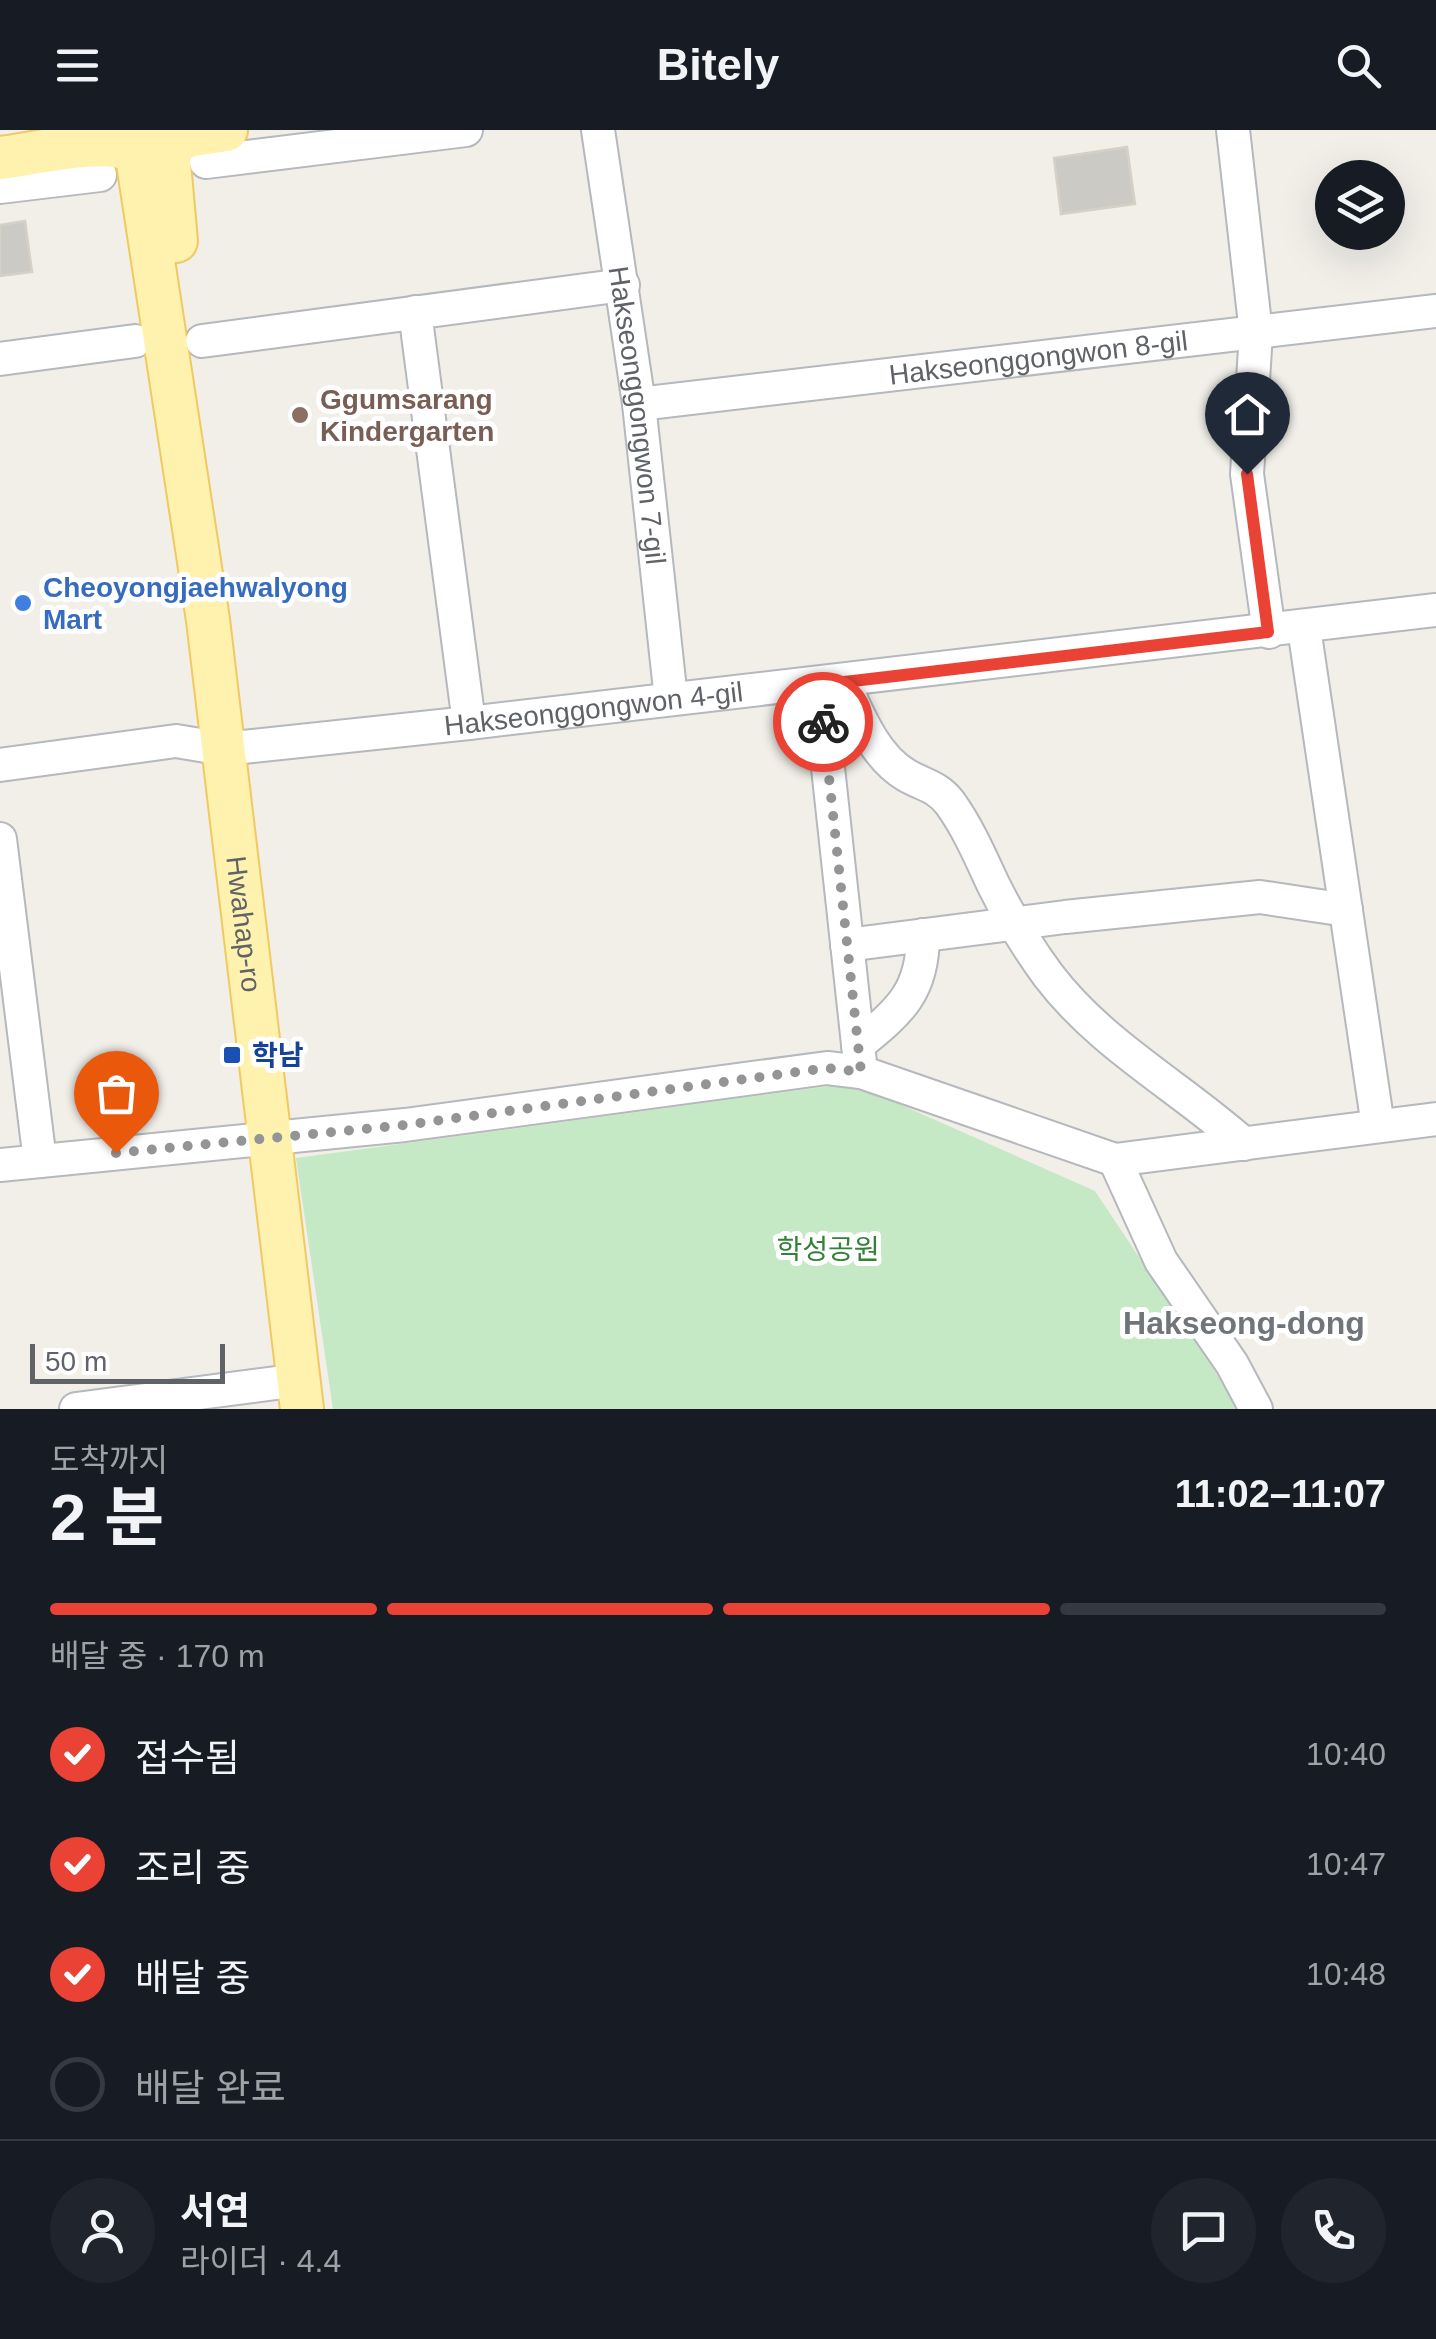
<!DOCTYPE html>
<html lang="ko">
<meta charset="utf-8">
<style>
:root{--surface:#171b24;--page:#20242c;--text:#f1f3f6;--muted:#9ea1a6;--line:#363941;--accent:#ea4335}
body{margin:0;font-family:Helvetica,"Noto Sans KR",sans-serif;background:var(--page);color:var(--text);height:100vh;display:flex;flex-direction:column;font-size:38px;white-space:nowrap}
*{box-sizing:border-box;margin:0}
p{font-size:32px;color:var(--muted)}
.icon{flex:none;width:55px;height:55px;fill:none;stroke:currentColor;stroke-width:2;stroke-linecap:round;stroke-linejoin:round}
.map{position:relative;height:1279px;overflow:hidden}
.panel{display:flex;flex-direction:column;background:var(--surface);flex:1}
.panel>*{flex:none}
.buttons{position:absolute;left:1315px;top:30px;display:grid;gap:20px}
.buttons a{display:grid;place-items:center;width:90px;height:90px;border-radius:50%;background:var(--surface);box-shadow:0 10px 40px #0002;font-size:50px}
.scale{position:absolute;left:30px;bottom:25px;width:195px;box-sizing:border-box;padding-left:10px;border:5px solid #5f6368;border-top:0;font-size:28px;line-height:35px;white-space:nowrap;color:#5f6368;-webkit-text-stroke:8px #fff;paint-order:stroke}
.pin{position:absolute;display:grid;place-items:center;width:85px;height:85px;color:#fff;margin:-102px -42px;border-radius:50% 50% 50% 0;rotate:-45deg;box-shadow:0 0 10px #0007}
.pin .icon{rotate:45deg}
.courier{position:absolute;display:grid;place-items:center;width:100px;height:100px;margin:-50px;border:8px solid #ea4335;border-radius:50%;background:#fff;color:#222;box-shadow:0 2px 12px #0007}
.summary em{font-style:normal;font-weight:700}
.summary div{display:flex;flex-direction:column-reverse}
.summary{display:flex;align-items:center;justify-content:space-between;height:170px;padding:0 50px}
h1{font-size:65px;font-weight:700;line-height:75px}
.bar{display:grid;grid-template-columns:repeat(4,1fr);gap:15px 10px;align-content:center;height:120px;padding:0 50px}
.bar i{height:12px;border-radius:8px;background:var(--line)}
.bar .on{background:var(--accent)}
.bar p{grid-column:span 4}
.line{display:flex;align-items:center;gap:25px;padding:0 50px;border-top:2px solid var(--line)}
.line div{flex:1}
.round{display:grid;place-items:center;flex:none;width:105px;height:105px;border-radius:52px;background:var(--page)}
ol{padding:0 50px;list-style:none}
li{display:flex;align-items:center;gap:30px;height:110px}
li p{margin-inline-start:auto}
li .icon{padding:10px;border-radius:50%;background:var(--accent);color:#fff;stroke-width:4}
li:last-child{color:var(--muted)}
li i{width:55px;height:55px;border:5px solid var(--line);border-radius:50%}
header{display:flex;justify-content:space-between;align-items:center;height:130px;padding:0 50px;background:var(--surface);font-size:45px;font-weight:700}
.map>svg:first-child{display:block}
.green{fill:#c5e8c5}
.building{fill:#cccac5;stroke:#d6d1c6;stroke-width:2.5}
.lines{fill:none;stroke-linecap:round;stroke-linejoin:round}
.minor-casing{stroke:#b5b8bc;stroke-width:36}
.major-casing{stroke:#f2c960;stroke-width:46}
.minor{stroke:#fff;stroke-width:32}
.major{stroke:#fff2af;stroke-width:42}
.done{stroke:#929495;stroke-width:10;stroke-dasharray:0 18}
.route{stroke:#ea4335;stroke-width:12}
.education-dot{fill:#8d6e63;stroke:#fff;stroke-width:4}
.shop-dot{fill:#3f7fe0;stroke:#fff;stroke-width:4}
.transit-dot{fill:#1a4fb4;stroke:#fff;stroke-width:4}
.labels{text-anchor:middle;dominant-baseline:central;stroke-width:10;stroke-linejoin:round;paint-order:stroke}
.street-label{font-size:28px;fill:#5f6368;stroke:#fff}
.education-label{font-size:28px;font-weight:bold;fill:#785e54;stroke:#fff;text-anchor:start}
.shop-label{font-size:28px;font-weight:bold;fill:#366cbe;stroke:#fff;text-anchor:start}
.transit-label{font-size:28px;font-weight:bold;fill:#164399;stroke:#fff;text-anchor:start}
.park-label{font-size:28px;fill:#348238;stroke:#fff}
.quarter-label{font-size:32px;font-weight:bold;fill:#70757a;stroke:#fff}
</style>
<header><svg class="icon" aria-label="menu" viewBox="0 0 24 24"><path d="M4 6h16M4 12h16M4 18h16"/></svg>Bitely<svg class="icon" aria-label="search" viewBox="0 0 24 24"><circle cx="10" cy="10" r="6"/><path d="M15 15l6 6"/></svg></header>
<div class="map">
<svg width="1436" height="1279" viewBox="0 0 1436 1279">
<rect width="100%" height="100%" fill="#f1efe8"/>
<path class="green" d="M852 953 1095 1061 1240 1279H333L296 1028Z"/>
<path class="building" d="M1127 17 1135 74 1061 84 1054 28Z
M25 91 32 142 0 146V95Z"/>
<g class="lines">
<defs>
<g id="minor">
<path id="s1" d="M598 0 639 274 671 569"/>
<path d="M1233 0 1256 203 1247 344 1269 502"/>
<path d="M206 32 466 0"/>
<path d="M0 57 100 45"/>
<path d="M415 182 469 593"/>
<path d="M202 211 623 155"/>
<path d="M0 229 135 211"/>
<path id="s2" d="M639 274 1436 181"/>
<path d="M1304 498 1378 996"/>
<path d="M843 552C858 584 874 626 906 645 923 655 937 656 950 673 968 698 980 726 993 754 1008 784 1028 818 1048 845 1101 915 1179 956 1244 1014"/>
<path d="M819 555 861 942"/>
<path id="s3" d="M0 635 176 611 224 619 469 593 1436 480"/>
<path d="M0 709 40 1031"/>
<path d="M847 815 1065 787 1260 767 1346 780"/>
<path d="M858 915C900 881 923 862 923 805"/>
<path d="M1115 1030 1436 989"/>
<path d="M0 1035 405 995 827 938 861 942 1115 1030 1161 1131 1232 1234 1256 1279"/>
<path d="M76 1279 299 1250"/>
</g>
<g id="major">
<path id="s4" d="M133 0 208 490 302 1279"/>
<path d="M166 0 176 111"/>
<path d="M168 18 187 6 226 0"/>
<path d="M0 28C35 24 107 5 137 23L141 0"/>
</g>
</defs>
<use href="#minor" class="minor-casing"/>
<use href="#major" class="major-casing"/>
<use href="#minor" class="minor"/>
<use href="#major" class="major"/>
</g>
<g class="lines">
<path class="done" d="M116 1023 405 995 827 938 861 942 823 592"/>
<path class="route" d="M823 592 819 555 1268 502 1247 344"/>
</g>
<circle class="education-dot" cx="300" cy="285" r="10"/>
<circle class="shop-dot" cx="23" cy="473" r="10"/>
<rect class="transit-dot" x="222" y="915" width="20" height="20" rx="5"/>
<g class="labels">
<g class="street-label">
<text stroke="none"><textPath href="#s2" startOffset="402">Hakseonggongwon 8-gil</textPath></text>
<text stroke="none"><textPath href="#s1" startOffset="288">Hakseonggongwon 7-gil</textPath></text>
<text stroke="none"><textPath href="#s3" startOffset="598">Hakseonggongwon 4-gil</textPath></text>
<text stroke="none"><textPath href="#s4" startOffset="802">Hwahap-ro</textPath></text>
</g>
<g class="education-label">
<text x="320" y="269">Ggumsarang<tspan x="320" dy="32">Kindergarten</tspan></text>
</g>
<g class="shop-label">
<text x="43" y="457">Cheoyongjaehwalyong<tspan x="43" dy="32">Mart</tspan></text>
</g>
<g class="transit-label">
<text x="252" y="925">학남</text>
</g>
<g class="park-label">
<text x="828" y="1119">학성공원</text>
</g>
<g class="quarter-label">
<text x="1244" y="1193">Hakseong-dong</text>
</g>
</g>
</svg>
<div class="buttons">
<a><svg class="icon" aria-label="layers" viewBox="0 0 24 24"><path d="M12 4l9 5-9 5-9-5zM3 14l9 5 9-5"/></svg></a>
</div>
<div class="scale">50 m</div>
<div class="pin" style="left:116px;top:1023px;background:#ea580c"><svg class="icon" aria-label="bag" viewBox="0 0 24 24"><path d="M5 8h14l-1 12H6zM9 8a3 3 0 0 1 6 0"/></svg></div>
<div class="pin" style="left:1247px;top:344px;background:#1f2937"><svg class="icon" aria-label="home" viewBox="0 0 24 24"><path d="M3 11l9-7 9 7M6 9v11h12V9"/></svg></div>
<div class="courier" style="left:823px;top:592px"><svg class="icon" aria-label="bike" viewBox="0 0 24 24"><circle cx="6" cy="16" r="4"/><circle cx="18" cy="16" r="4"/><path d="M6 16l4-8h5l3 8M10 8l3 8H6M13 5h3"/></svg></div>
</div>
<section class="panel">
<div class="summary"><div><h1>2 분</h1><p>도착까지</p></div><em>11:02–11:07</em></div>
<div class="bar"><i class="on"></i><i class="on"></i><i class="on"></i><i></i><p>배달 중 · 170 m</p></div>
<ol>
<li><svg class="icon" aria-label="check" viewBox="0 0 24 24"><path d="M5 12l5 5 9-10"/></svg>접수됨<p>10:40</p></li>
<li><svg class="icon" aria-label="check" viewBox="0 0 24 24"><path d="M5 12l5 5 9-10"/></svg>조리 중<p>10:47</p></li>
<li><svg class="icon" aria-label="check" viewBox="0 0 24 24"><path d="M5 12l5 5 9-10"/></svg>배달 중<p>10:48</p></li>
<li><i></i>배달 완료</li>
</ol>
<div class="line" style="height:180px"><a class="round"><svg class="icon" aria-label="person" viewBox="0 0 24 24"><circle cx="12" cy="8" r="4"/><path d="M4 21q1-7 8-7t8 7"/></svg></a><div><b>서연</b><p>라이더 · 4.4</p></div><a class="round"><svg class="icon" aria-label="chat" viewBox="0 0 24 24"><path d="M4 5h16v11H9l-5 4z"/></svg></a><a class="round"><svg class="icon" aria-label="phone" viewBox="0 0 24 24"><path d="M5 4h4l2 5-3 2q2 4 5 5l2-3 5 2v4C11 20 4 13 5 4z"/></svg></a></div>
</section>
